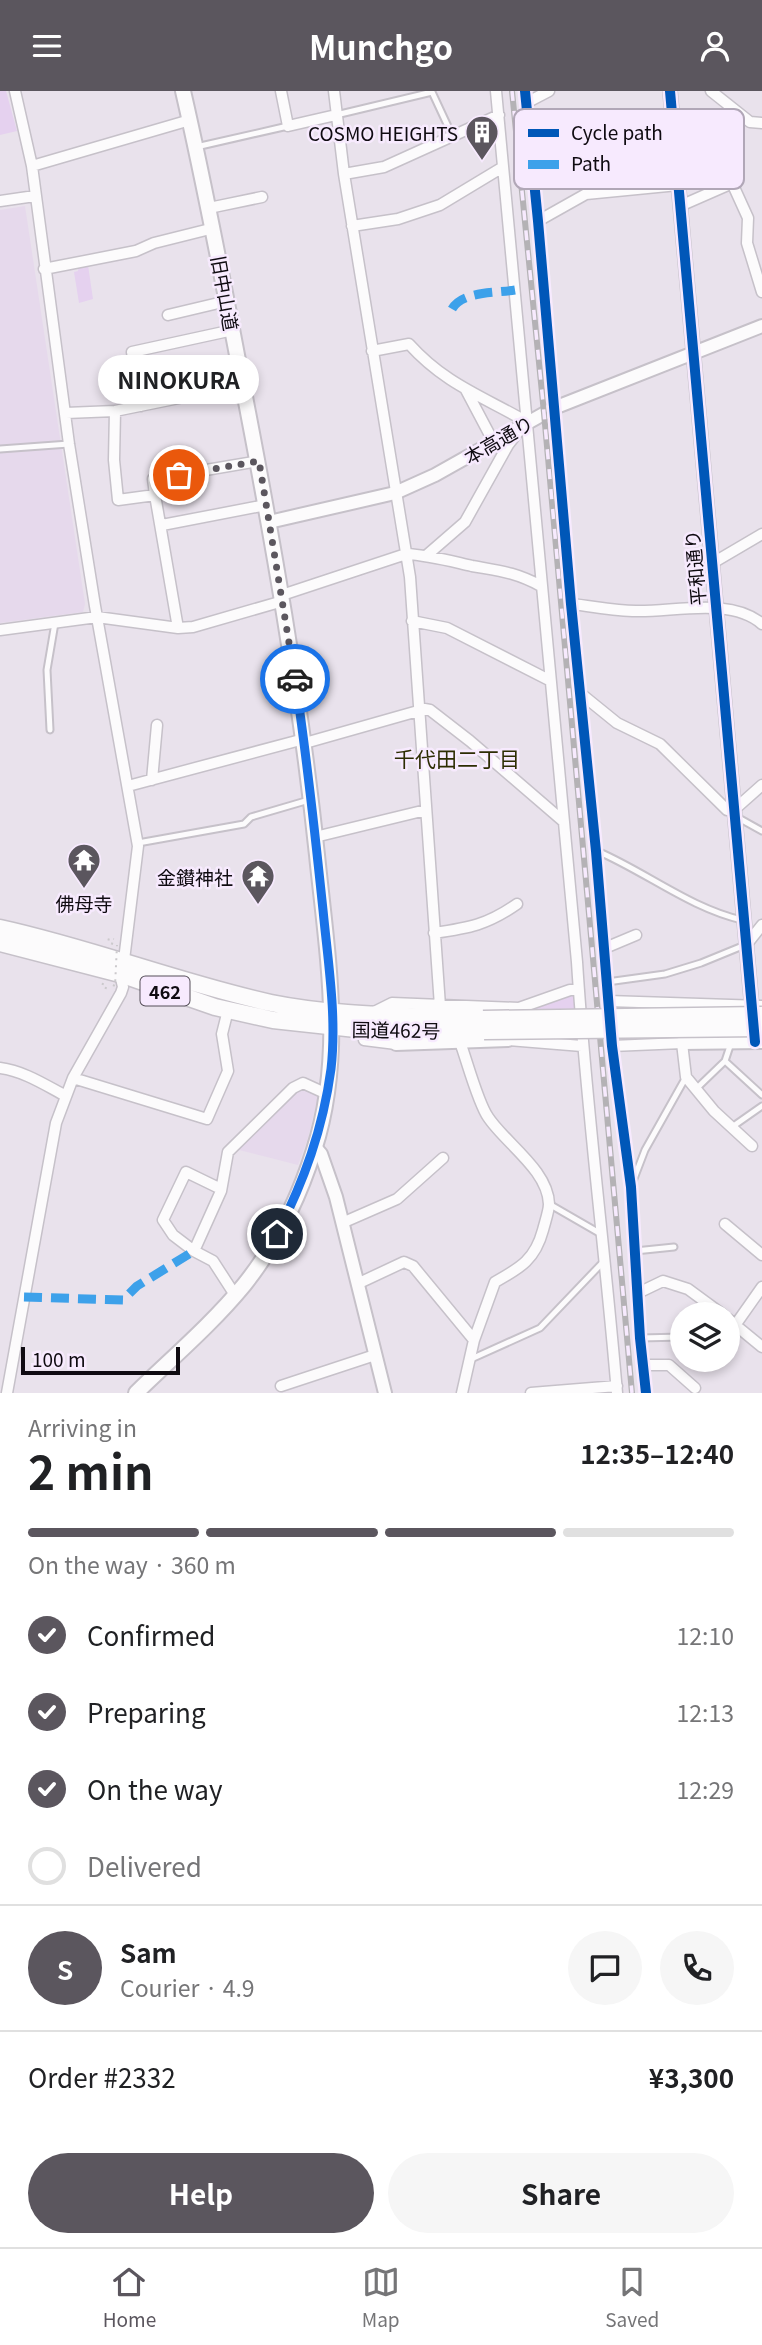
<!DOCTYPE html>
<meta charset="utf-8">
<style>
:root{--surface:#fff;--page:#f6f6f6;--text:#202124;--muted:#757577;--line:#e0e0e0;--accent:#5b565e}
body{margin:0;font-family:Georgia,"Noto Sans JP",serif;background:var(--page);color:var(--text);height:100vh;display:flex;flex-direction:column;font-size:26px;white-space:nowrap}
*{box-sizing:border-box;margin:0}
p{font-size:23px;color:var(--muted)}
.icon{flex:none;width:38px;height:38px;fill:none;stroke:currentColor;stroke-width:2;stroke-linecap:round;stroke-linejoin:round}
.map{position:relative;height:1302px;overflow:hidden}
.details{display:flex;flex-direction:column;background:var(--surface);flex:1}
.details>*{flex:none}
.buttons{position:absolute;left:670px;top:1211px;display:grid;gap:14px}
.buttons a{display:grid;place-items:center;width:70px;height:70px;border-radius:50%;background:var(--surface);box-shadow:0 4px 10px #0003;font-size:35px}
.scale{position:absolute;left:21px;bottom:18px;width:159px;box-sizing:border-box;padding-left:7px;border:4px solid #0f0b11;border-top:0;font-size:19px;line-height:24px;white-space:nowrap;color:#0f0b11;-webkit-text-stroke:5px #f7eafe;paint-order:stroke}
.pin{position:absolute;display:grid;place-items:center;width:60px;height:60px;color:#fff;margin:-30px;border:4px solid #fff;border-radius:50%;box-shadow:0 2px 7px #0007}
.courier{position:absolute;display:grid;place-items:center;width:70px;height:70px;margin:-35px;border:5px solid #1a73e8;border-radius:50%;background:#fff;color:#222;box-shadow:0 2px 9px #0007}
.bubble{position:absolute;height:49px;border-radius:24px;background:var(--surface);box-shadow:0 4px 10px #0003;font-size:23px;font-weight:700;line-height:49px;text-align:center}
.headline em{font-style:normal;font-weight:700}
.headline div{display:flex;flex-direction:column-reverse}
.headline{display:flex;align-items:center;justify-content:space-between;height:119px;padding:0 28px}
h1{font-size:46px;font-weight:700;line-height:52px}
.bar{display:grid;grid-template-columns:repeat(4,1fr);gap:10px 7px;align-content:center;height:84px;padding:0 28px}
.bar i{height:9px;border-radius:5px;background:var(--line)}
.bar .on{background:var(--accent)}
.bar p{grid-column:span 4}
.line{display:flex;align-items:center;gap:18px;padding:0 28px;border-top:2px solid var(--line)}
.line div{flex:1}
.round{display:grid;place-items:center;flex:none;width:74px;height:74px;border-radius:37px;background:var(--page)}
ol{padding:0 28px;list-style:none}
li{display:flex;align-items:center;gap:21px;height:77px}
li p{margin-inline-start:auto}
li .icon{padding:7px;border-radius:50%;background:var(--accent);color:#fff;stroke-width:4}
li:last-child{color:var(--muted)}
li i{width:38px;height:38px;border:4px solid var(--line);border-radius:50%}
.primary-button{display:flex;gap:14px;margin-top:auto;padding:14px 28px}
.primary-button a{flex:1;height:80px;border-radius:42px;background:var(--accent);color:#fff;font-size:28px;font-weight:700;line-height:80px;text-align:center}
.primary-button a+a{background:var(--page);color:var(--text)}
header{display:flex;justify-content:space-between;align-items:center;height:91px;padding:0 28px;background:var(--accent);color:#fff;font-size:32px;font-weight:700}
.dock{display:flex;justify-content:space-around;align-items:center;height:98px;border-top:2px solid var(--line);background:var(--surface);font-size:19px;color:var(--muted)}
.dock a{display:grid;justify-items:center;gap:4px}
.dock .on{color:var(--accent)}
.map>svg:first-child{display:block}
.built{fill:#e6d9ec}
.green{fill:#e5d1ef}
.lines{fill:none;stroke-linecap:round;stroke-linejoin:round}
.service-casing{stroke:#c6c1c9;stroke-width:9}
.minor-casing{stroke:#c6c1c9;stroke-width:13}
.tertiary-casing{stroke:#c6c1c9;stroke-width:16}
.secondary-casing{stroke:#c6c1c9;stroke-width:18}
.trunk-casing{stroke:#c6c1c9;stroke-width:19}
.path{stroke:#cbc9cc;stroke-width:2;stroke-dasharray:2 5;stroke-linecap:butt}
.service{stroke:#fcfbfc;stroke-width:5}
.minor{stroke:#fcfbfc;stroke-width:10}
.tertiary{stroke:#fcfbfc;stroke-width:12}
.secondary{stroke:#fcfbfc;stroke-width:14}
.trunk{stroke:#fcfbfc;stroke-width:16}
.rail-casing{stroke:#b4b2b5;stroke-width:6}
.rail{stroke:#f7eafe;stroke-width:3.5;stroke-dasharray:10;stroke-linecap:butt}
.trunk-bridge-casing{stroke:#c6c1c9;stroke-width:19;stroke-linecap:butt}
.path-bridge{stroke:#cbc9cc;stroke-width:2;stroke-dasharray:2 5;stroke-linecap:butt}
.trunk-bridge{stroke:#fcfbfc;stroke-width:16}
.quiet{stroke:#3da1ea;stroke-width:9;stroke-dasharray:18 9;stroke-linecap:butt}
.cycleway-casing{stroke:#f7eafe;stroke-width:15}
.cycleway{stroke:#0057b8;stroke-width:10}
.done{stroke:#5b565e;stroke-width:7;stroke-dasharray:0 12.6}
.route{stroke:#1a73e8;stroke-width:9}
.labels{text-anchor:middle;dominant-baseline:central;stroke-width:5;stroke-linejoin:round;paint-order:stroke}
.shield{fill:#f7eafe;stroke:#554e58;stroke-width:2}
.shield-label{font-size:18px;font-weight:bold;fill:#0f0b11}
.poi-label{font-size:19px;fill:#0f0b11;stroke:#f7eafe;text-anchor:end}
.street-label{font-size:19px;fill:#0f0b11;stroke:#f7eafe}
.neighbourhood-label{font-size:21px;fill:#2d2d03;stroke:#f7eafe}
.key{fill:#f7eafe;stroke:#b1a7b7;stroke-width:2}
.key-label{font-size:19px;fill:#0f0b11}
</style>
<header><svg class="icon" aria-label="menu" viewBox="0 0 24 24"><path d="M4 6h16M4 12h16M4 18h16"/></svg>Munchgo<svg class="icon" aria-label="person" viewBox="0 0 24 24"><circle cx="12" cy="8" r="4"/><path d="M4 21q1-7 8-7t8 7"/></svg></header>
<div class="map">
<svg width="762" height="1302" viewBox="0 0 762 1302">
<rect width="100%" height="100%" fill="#e9e2ec"/>
<path class="built" d="M25 115 85 513 83 521 0 532V119Z
M299 997 319 1001 308 1047 298 1074 235 1058Z"/>
<path class="green" d="M0 0H6L17 40 0 44Z
M88 174 93 208 79 212 74 181 78 180V177Z
M567 902 574 905 579 950 525 949 523 921Z"/>
<g class="lines">
<defs>
<path id="service" d="M336 24 432 1 452 44
M196 56 288 35
M0 358 69 353
M50 639 47 579 55 532
M735 725 762 740
M138 752 244 733 251 726 309 709
M597 760C646 781 690 817 742 829
M607 891 665 883 701 872 745 854
M731 952 725 970 762 1004
M697 997 725 970
M732 1036 762 1015
M632 1093 645 1059 686 986
M549 1113 601 1143
M635 1160 674 1156
M640 1247 682 1246
M469 1269 540 1237 605 1169"/>
<path id="minor" d="M15 0 32 75 69 353 95 515 138 755 124 869
M281 0 288 35 336 24
M334 0 344 83 410 486 440 915
M496 0 577 871C586 1015 605 1158 617 1302
M525 0 538 130 571 513 596 760 612 955 631 1096 640 1247 646 1302
M711 0 750 31 762 32
M526 12 549 0
M32 75 190 29
M344 83 384 76 499 24
M0 110 35 105
M680 115 728 94H733L748 127 747 152 762 201
M209 117 262 106
M538 130 586 103 678 94
M352 135 398 128 440 114 503 76
M44 178 136 160 154 152 214 137
M168 224 227 210
M372 260 409 253C445 293 482 305 527 331
M466 299 493 350
M141 315 132 261 233 239
M115 320 114 369 118 409 155 404 178 537
M66 322 115 320 243 294
M155 404 153 388 259 370
M162 434 266 414
M427 464 465 431 508 354 522 336
M711 473 762 443
M282 504 406 463C429 464 450 470 472 475 500 480 515 481 541 495
M571 513C592 515 614 520 636 520 674 521 731 506 762 533
M412 530 447 537 549 589
M0 539 97 526 178 537 193 536 283 510
M580 602 617 632 660 653 727 719 735 718 762 694
M419 617 430 619 470 650 563 730
M305 652 418 620
M152 689 157 634
M128 695 304 648
M315 746 426 719
M434 842C469 837 487 834 517 813
M747 853 762 834
M605 857 636 844
M608 910 762 915
M374 921 392 912 519 917 570 899H579
M365 939 364 949 396 953
M508 949 582 955
M460 951C467 970 478 1012 488 1026 505 1052 548 1079 549 1113 549 1120 545 1131 543 1139 535 1169 520 1177 495 1191L474 1249 462 1302
M612 955 682 952 686 986 714 1020 752 1055
M0 977C24 980 45 994 66 1005
M73 987 207 1028 228 980 222 943 228 919
M342 1132 397 1108 443 1067
M725 1133 762 1164
M194 1160 173 1144 163 1129 186 1081 221 1098
M357 1193 404 1171 413 1175 474 1249
M638 1202 663 1190 688 1198 722 1223
M235 1204 213 1170 194 1160 221 1100 228 1061 293 997 303 992 327 1003
M728 1228 762 1256
M736 1233 762 1196
M643 1274H669L695 1297
M281 1295 375 1264
M7 1302 56 1032 73 987 121 902 123 896 120 883
M531 1302 617 1295"/>
<path id="tertiary" d="M670 0 755 951
M269 431 395 402 435 384 554 317 762 235
M682 952 762 951
M396 953 508 949
M315 1056 321 1063 336 1106 385 1302"/>
<path id="secondary" d="M136 1302C172 1267 212 1233 244 1194 275 1155 299 1107 314 1059 345 963 327 863 317 764 300 603 272 444 241 285 223 190 205 95 183 0"/>
<path id="trunk" d="M0 837C92 857 180 892 271 912 340 926 413 924 483 928
M0 852 120 883 215 916 273 929 365 939 484 940"/>
</defs>
<use href="#service" class="service-casing"/>
<use href="#minor" class="minor-casing"/>
<use href="#tertiary" class="tertiary-casing"/>
<use href="#secondary" class="secondary-casing"/>
<use href="#trunk" class="trunk-casing"/>
<path class="path" d="M113 853 108 851 109 847 114 848
M103 892 102 896 110 898"/>
<use href="#service" class="service"/>
<use href="#minor" class="minor"/>
<use href="#tertiary" class="tertiary"/>
<use href="#secondary" class="secondary"/>
<use href="#trunk" class="trunk"/>
<defs>
<path id="rail" d="M512 0 544 322 632 1302"/>
</defs>
<use href="#rail" class="rail-casing"/>
<use href="#rail" class="rail"/>
<defs>
<path id="trunk-bridge" d="M483 928 762 924
M484 940 762 937"/>
</defs>
<use href="#trunk-bridge" class="trunk-bridge-casing"/>
<path class="path-bridge" d="M113 894 115 895 117 854"/>
<use href="#trunk-bridge" class="trunk-bridge"/>
<path class="quiet" d="M452 218C462 200 497 202 515 199
M24 1206 123 1209 137 1195 194 1160"/>
<defs>
<path id="cycleway" d="M525 0 538 130 571 513 596 760 612 955 631 1096 640 1247 646 1302
M670 0 755 951"/>
</defs>
<use href="#cycleway" class="cycleway-casing"/>
<use href="#cycleway" class="cycleway"/>
</g>
<g class="lines">
<path class="done" d="M179 384 259 370 295 588"/>
<path class="route" d="M277 1143C304 1090 323 1038 331 978 337 926 328 871 323 819 315 742 307 665 295 588"/>
</g>
<defs>
<symbol id="building-pin" viewBox="-11 -11 22 30"><path d="M0 17L-7.5 6A9.5 9.5 0 1 1 7.5 6Z" fill="#5b565e" stroke="#f7eafe"/><path d="M-4-6H4V6H1V3H-1V6H-4ZM-2.5-4.3h1.7v1.8h-1.7ZM.8-4.3h1.7v1.8H.8ZM-2.5-1h1.7V.8h-1.7ZM.8-1h1.7V.8H.8Z" fill="#fff"/></symbol>
<symbol id="temple-pin" viewBox="-11 -11 22 30"><path d="M0 17L-7.5 6A9.5 9.5 0 1 1 7.5 6Z" fill="#5b565e" stroke="#f7eafe"/><path d="M0-6L5-2H3V0L6.5 2.5H4V6H1.5V3h-3V6H-4V2.5H-6.5L-3 0V-2H-5Z" fill="#fff"/></symbol>
</defs>
<g fill-rule="evenodd">
<use href="#building-pin" x="463" y="22" width="38" height="52"/>
<use href="#temple-pin" x="65" y="750" width="38" height="52"/>
<use href="#temple-pin" x="239" y="766" width="38" height="52"/>
</g>
<g class="labels">
<rect class="shield" x="140.5" y="885.5" width="49" height="29" rx="5"/>
<g class="shield-label">
<text x="165" y="900">462</text>
</g>
<g class="poi-label">
<text x="458" y="41">COSMO HEIGHTS</text>
<text x="233" y="785">金鑚神社</text>
<text x="84" y="811" text-anchor="middle">佛母寺</text>
</g>
<g class="street-label">
<text transform="translate(226 202) rotate(80)">旧中山道</text>
<text transform="translate(498 348) rotate(-30)">本高通り</text>
<text transform="translate(694 477) rotate(-95)">平和通り</text>
<text transform="translate(396 938) rotate(1)">国道462号</text>
</g>
<g class="neighbourhood-label">
<text x="457" y="667">千代田二丁目</text>
</g>
</g>
<rect x="514" y="18" width="230" height="80" rx="10" class="key"/>
<rect x="528" y="38" width="31" height="8" fill="#0057b8"/>
<rect x="528" y="69" width="31" height="9" fill="#3da1ea"/>
<g class="key-label">
<text x="571" y="49">Cycle path</text>
<text x="571" y="80">Path</text>
</g>
</svg>
<div class="buttons">
<a><svg class="icon" aria-label="layers" viewBox="0 0 24 24"><path d="M12 4l9 5-9 5-9-5zM3 14l9 5 9-5"/></svg></a>
</div>
<div class="scale">100 m</div>
<div class="pin" style="left:179px;top:384px;background:#ea580c"><svg class="icon" aria-label="bag" viewBox="0 0 24 24"><path d="M5 8h14l-1 12H6zM9 8a3 3 0 0 1 6 0"/></svg></div>
<div class="pin" style="left:277px;top:1143px;background:#1f2937"><svg class="icon" aria-label="home" viewBox="0 0 24 24"><path d="M3 11l9-7 9 7M6 9v11h12V9"/></svg></div>
<div class="courier" style="left:295px;top:588px"><svg class="icon" aria-label="car" viewBox="0 0 24 24"><path d="M5 17H2v-5l4-1 3-4h7l3 4 3 1v5h-3M9 17h6M6 11h13"/><circle cx="7" cy="17" r="2"/><circle cx="17" cy="17" r="2"/></svg></div>
<div class="bubble" style="left:98px;top:264px;width:161px">NINOKURA</div>
</div>
<section class="details">
<div class="headline"><div><h1>2 min</h1><p>Arriving in</p></div><em>12:35–12:40</em></div>
<div class="bar"><i class="on"></i><i class="on"></i><i class="on"></i><i></i><p>On the way · 360 m</p></div>
<ol>
<li><svg class="icon" aria-label="check" viewBox="0 0 24 24"><path d="M5 12l5 5 9-10"/></svg>Confirmed<p>12:10</p></li>
<li><svg class="icon" aria-label="check" viewBox="0 0 24 24"><path d="M5 12l5 5 9-10"/></svg>Preparing<p>12:13</p></li>
<li><svg class="icon" aria-label="check" viewBox="0 0 24 24"><path d="M5 12l5 5 9-10"/></svg>On the way<p>12:29</p></li>
<li><i></i>Delivered</li>
</ol>
<div class="line" style="height:126px"><b class="round" style="background:var(--accent);color:#fff">S</b><div><b>Sam</b><p>Courier · 4.9</p></div><a class="round"><svg class="icon" aria-label="chat" viewBox="0 0 24 24"><path d="M4 5h16v11H9l-5 4z"/></svg></a><a class="round"><svg class="icon" aria-label="phone" viewBox="0 0 24 24"><path d="M5 4h4l2 5-3 2q2 4 5 5l2-3 5 2v4C11 20 4 13 5 4z"/></svg></a></div>
<div class="line" style="height:91px"><div>Order #2332</div><b>¥3,300</b></div>
<div class="primary-button"><a>Help</a><a>Share</a></div>
</section>
<nav class="dock">
<a class="on"><svg class="icon" aria-label="home" viewBox="0 0 24 24"><path d="M3 11l9-7 9 7M6 9v11h12V9"/></svg>Home</a>
<a><svg class="icon" aria-label="map" viewBox="0 0 24 24"><path d="M3 6l6-2 6 2 6-2v14l-6 2-6-2-6 2zM9 4v14M15 6v14"/></svg>Map</a>
<a><svg class="icon" aria-label="saved" viewBox="0 0 24 24"><path d="M7 4h10v16l-5-4-5 4z"/></svg>Saved</a>
</nav>
